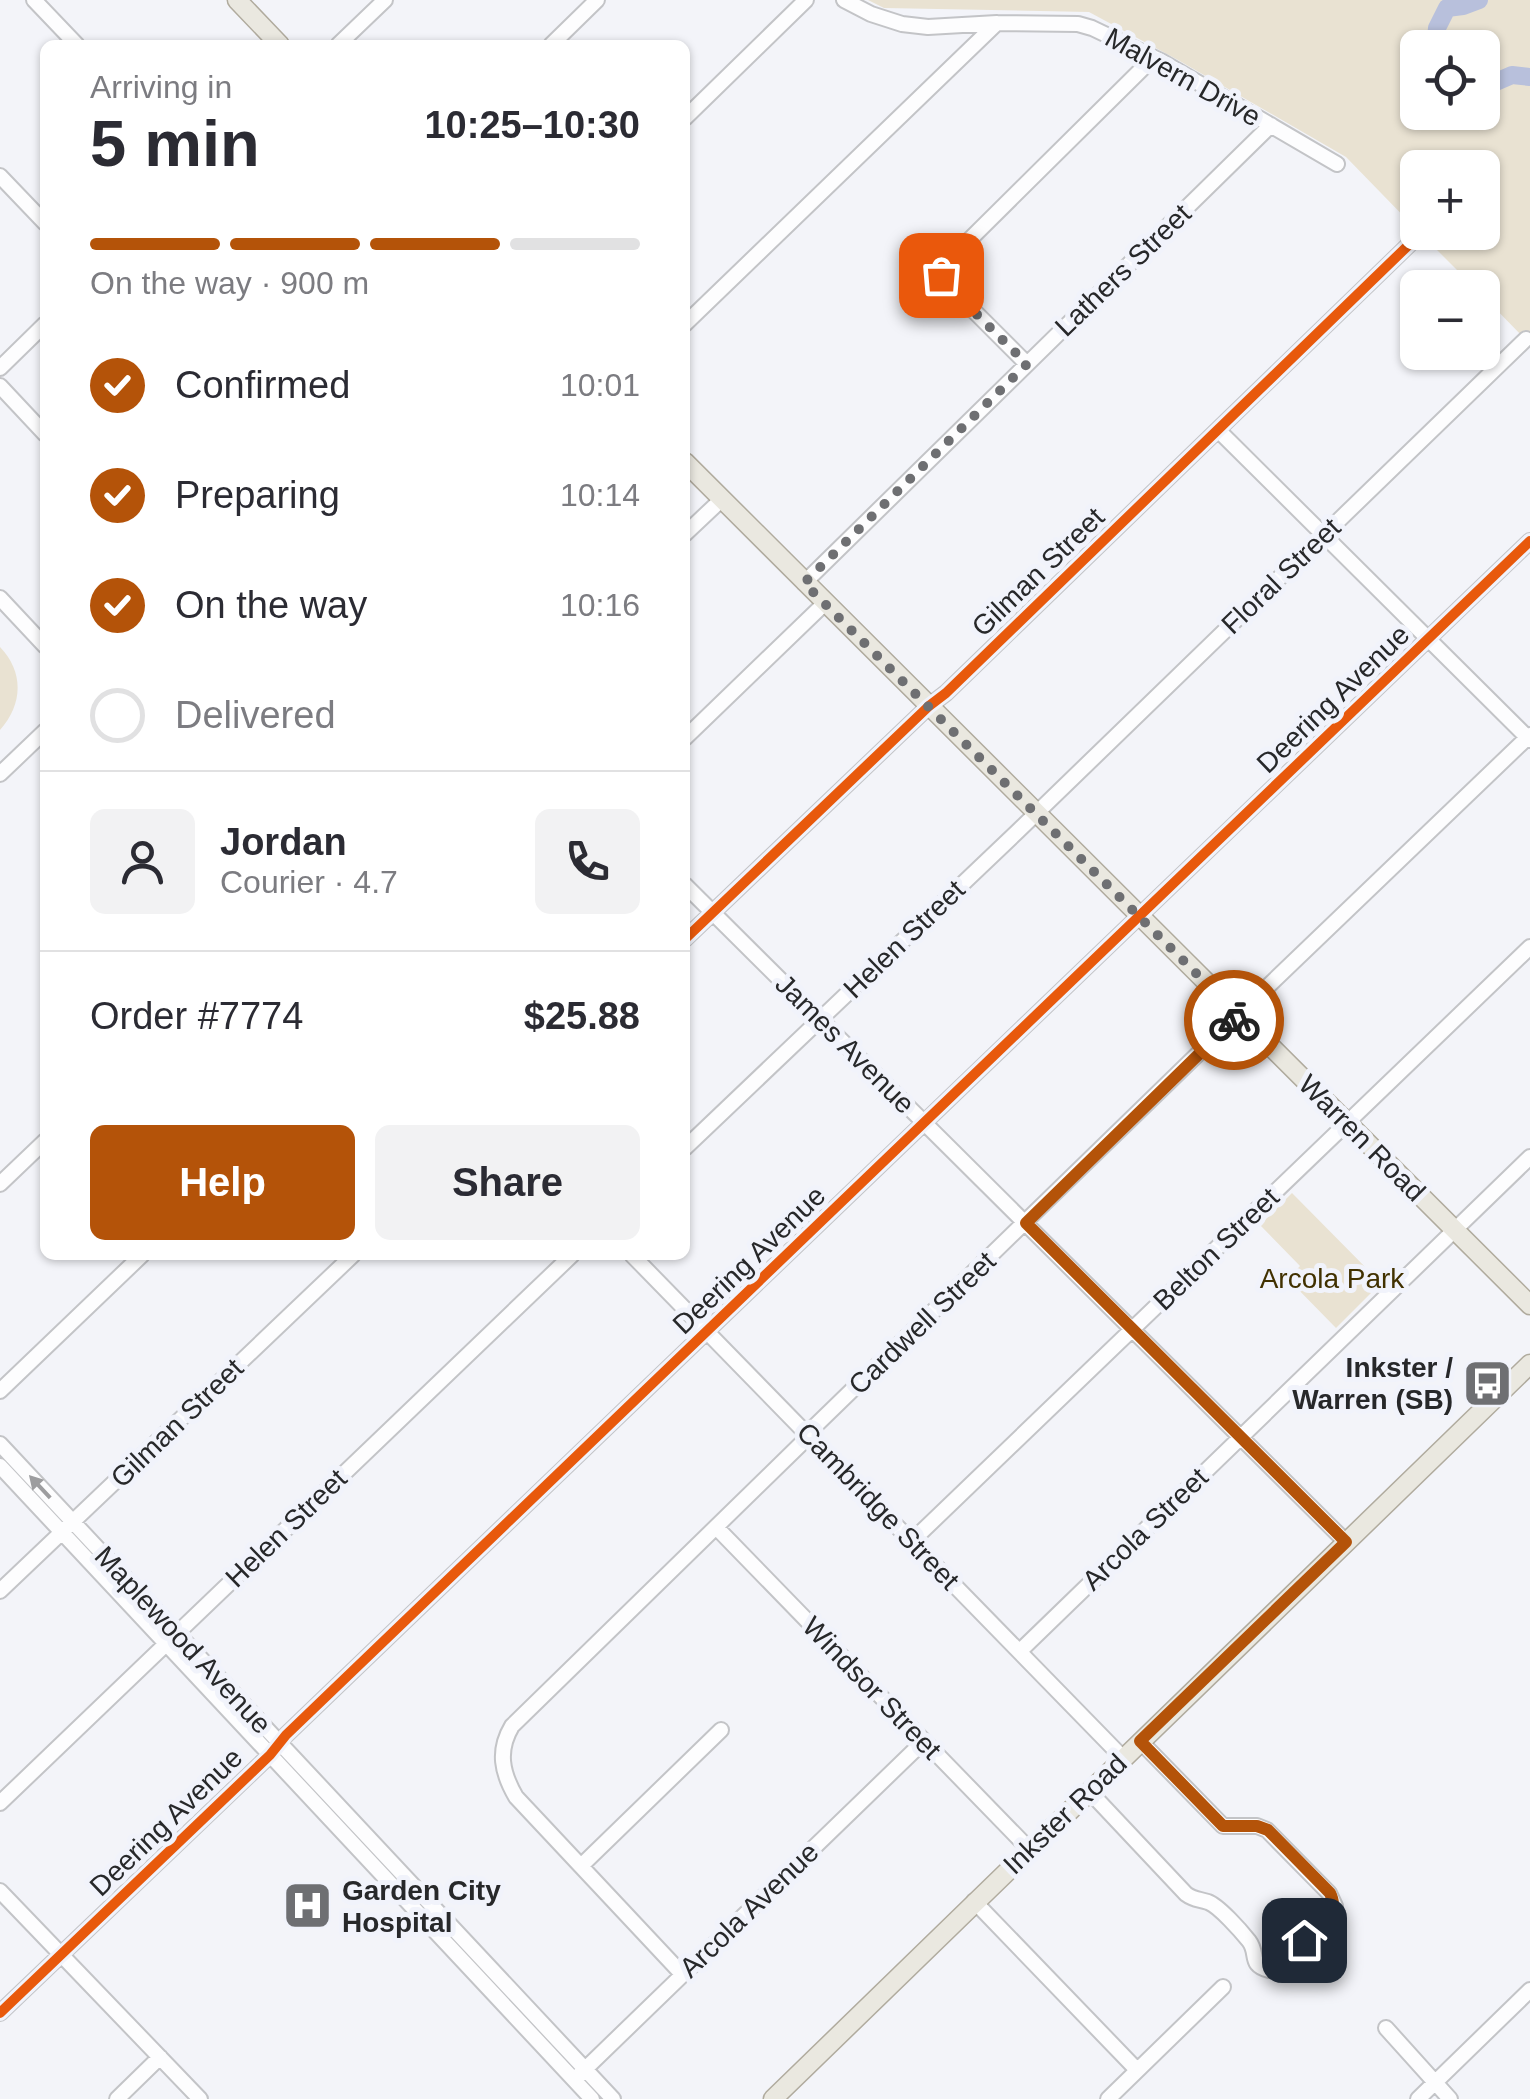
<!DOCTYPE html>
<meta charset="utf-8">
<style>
:root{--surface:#fff;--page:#f2f2f3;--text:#2b2b33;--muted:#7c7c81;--line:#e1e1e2;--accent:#b45309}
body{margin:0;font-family:Helvetica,sans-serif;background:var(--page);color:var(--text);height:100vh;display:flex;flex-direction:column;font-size:38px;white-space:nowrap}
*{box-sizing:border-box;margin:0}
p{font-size:32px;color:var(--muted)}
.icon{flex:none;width:55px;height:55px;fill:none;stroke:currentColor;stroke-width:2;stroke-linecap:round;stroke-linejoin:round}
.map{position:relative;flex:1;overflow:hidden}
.panel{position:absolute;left:40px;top:40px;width:650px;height:1220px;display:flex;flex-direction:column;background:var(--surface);border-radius:15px;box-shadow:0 2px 8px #0004}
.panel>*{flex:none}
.fabs{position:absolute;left:1400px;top:30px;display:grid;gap:20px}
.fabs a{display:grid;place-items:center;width:100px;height:100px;border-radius:15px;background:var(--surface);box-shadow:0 2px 8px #0004;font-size:50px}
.pin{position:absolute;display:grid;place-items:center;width:85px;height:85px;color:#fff;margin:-42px;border-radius:20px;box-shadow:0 5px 15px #0006}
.courier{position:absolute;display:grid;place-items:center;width:100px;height:100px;margin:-50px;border:8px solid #b45309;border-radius:50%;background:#fff;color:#222;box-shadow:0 2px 12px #0007}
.head em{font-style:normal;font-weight:700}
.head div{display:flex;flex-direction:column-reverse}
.head{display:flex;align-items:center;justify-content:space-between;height:170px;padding:0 50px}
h1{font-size:65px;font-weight:700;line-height:75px}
.bar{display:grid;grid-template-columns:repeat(4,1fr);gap:15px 10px;align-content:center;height:120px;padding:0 50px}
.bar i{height:12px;border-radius:8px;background:var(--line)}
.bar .on{background:var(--accent)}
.bar p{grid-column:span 4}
.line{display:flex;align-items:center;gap:25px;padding:0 50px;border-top:2px solid var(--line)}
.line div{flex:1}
.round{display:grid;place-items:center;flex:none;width:105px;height:105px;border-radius:15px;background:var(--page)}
ol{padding:0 50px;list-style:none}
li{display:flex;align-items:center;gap:30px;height:110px}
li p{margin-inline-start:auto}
li .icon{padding:10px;border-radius:50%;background:var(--accent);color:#fff;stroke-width:4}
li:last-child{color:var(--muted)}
li i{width:55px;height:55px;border:5px solid var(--line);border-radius:50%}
.button{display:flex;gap:20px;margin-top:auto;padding:20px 50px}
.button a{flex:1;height:115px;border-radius:15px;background:var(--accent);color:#fff;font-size:40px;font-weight:700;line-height:115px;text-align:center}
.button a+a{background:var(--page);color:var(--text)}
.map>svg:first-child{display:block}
.green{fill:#e9e2d2;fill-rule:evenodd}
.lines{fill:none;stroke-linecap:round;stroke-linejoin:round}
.river{stroke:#b8c0dc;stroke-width:18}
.minor-casing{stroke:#c3c4c7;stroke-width:18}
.major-casing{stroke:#b0ab9e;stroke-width:21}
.minor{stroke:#fdfdfe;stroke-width:14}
.major{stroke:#eae8e0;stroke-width:18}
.cycleway-casing{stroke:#f1f3fb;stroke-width:16}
.cycleway{stroke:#e8590c;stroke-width:10}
.oneway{fill:#9d9d9f}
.done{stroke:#6e6f72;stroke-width:10;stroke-dasharray:0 18}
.route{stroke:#b45309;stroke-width:12}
.labels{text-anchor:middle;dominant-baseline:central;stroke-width:10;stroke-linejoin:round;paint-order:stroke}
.street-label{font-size:28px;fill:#27282a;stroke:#f1f3fb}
.park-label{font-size:28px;fill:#413100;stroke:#f1f3fb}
.poi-label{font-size:28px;font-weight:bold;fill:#27282a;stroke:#f1f3fb;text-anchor:end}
</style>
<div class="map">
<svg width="1530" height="2099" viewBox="0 0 1530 2099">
<rect width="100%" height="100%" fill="#f3f4f9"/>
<path class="green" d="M868 0H1530V344L1483 296 1482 288 1474 287 1420 233 1482 232V168H1418L1417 230 1346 157 1178 60 1089 12 884 8ZM1418 48H1482V112H1418Z
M0 647C24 672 23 704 0 730Z
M1292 1193 1381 1283 1336 1328 1288 1279 1300 1266 1260 1225Z"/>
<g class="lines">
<path class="river" d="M1435 48 1437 28 1447 8 1463 6 1479 0
M1482 88 1512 75 1530 77"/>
<defs>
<path id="minor" d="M34 0 77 45
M844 0 871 14 902 24 928 27 997 23 1078 24 1092 28 1161 61 1337 164
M338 45 385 0
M551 45 597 0
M685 118 806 0
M0 176 45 223
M685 324 997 23
M1027 364 945 282 941 275 942 267 1153 58
M0 368 45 324
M0 386 45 434
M1218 430 1530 740
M685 534 721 500
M804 583 1271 125
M0 598 45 646
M685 738 825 603
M0 774 45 731
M685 885 1346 1542
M685 939 929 706 946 693 1420 234
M685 1148 1018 831 1526 339
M0 1184 45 1141
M632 1255 1123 1758
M0 1391 142 1255
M0 1444 613 2099
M0 1466 592 2099
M716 1527 1029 1849
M912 1541 1530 947
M0 1591 353 1255
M1020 1651 1530 1157
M1089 1791 1186 1894C1194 1900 1199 1899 1208 1902 1219 1906 1241 1931 1249 1941 1259 1954 1248 1965 1269 1970L1277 1966 1331 1914 1335 1906 1329 1893 1267 1830 1257 1826H1223L1140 1741
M0 1803 572 1255
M581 1866 721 1730
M0 1891 200 2099
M974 1901 1137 2070
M683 1975 516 1797C502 1773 497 1751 512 1726L805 1440 812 1429 1238 1015 1530 735
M0 2013 270 1755 286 1735 1530 541
M1386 2028 1450 2099
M578 2076 924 1741
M117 2099 160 2057
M1108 2099 1223 1987
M1418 2099 1530 1990"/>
<path id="major" d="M237 0 280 45
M685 462 1530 1305
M773 2099 1530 1364"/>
</defs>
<use href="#minor" class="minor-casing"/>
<use href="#major" class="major-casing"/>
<use href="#minor" class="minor"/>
<use href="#major" class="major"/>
<defs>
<path id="cycleway" d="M685 939 929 706 946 693 1420 234
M0 2013 270 1755 286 1735 1530 541"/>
</defs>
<use href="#cycleway" class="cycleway-casing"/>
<use href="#cycleway" class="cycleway"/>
</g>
<defs><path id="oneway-solid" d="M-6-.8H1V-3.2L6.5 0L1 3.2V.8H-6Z" transform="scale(2.5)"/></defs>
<use class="oneway" href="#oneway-solid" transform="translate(40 1487) rotate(-133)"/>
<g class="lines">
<path class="done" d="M941 275 944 282 1027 364 804 583 1238 1015 1234 1020"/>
<path class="route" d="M1234 1020 1026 1223 1346 1542 1140 1741 1223 1826H1257L1268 1830 1330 1893C1341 1915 1319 1926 1304 1940"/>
</g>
<defs>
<symbol id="bus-square" viewBox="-11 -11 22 22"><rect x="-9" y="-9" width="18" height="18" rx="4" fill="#6e6f72" stroke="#f1f3fb"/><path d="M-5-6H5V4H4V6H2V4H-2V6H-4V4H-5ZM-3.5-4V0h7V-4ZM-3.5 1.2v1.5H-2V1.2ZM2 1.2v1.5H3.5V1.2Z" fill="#fff"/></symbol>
<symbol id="hospital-square" viewBox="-11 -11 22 22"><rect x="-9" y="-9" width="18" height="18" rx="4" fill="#6e6f72" stroke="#f1f3fb"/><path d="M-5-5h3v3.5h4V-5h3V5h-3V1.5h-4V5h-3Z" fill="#fff"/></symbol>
</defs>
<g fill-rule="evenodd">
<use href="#bus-square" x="1460" y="1356" width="55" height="55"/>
<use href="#hospital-square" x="280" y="1878" width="55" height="55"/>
</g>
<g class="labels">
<g class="street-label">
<text transform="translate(1183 77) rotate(29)">Malvern Drive</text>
<text transform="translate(1123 270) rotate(-44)">Lathers Street</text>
<text transform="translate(1038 572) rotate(-44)">Gilman Street</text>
<text transform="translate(1281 576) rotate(-44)">Floral Street</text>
<text transform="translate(1333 699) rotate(-44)">Deering Avenue</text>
<text transform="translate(904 939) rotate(-44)">Helen Street</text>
<text transform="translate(845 1044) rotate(45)">James Avenue</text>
<text transform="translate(1362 1138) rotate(45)">Warren Road</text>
<text transform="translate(1216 1249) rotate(-44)">Belton Street</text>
<text transform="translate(749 1260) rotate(-44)">Deering Avenue</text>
<text transform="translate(922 1323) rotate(-44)">Cardwell Street</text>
<text transform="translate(177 1423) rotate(-44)">Gilman Street</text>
<text transform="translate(878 1506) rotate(46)">Cambridge Street</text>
<text transform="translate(286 1528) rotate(-44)">Helen Street</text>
<text transform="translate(1145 1529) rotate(-44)">Arcola Street</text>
<text transform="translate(183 1640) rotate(47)">Maplewood Avenue</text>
<text transform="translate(872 1688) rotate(46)">Windsor Street</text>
<text transform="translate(1065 1814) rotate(-44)">Inkster Road</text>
<text transform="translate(166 1822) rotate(-44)">Deering Avenue</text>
<text transform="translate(749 1910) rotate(-44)">Arcola Avenue</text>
</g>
<g class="park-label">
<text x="1332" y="1278">Arcola Park</text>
</g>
<g class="poi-label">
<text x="1453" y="1367">Inkster /<tspan x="1453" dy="32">Warren (SB)</tspan></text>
<text x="342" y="1890" text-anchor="start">Garden City<tspan x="342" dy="32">Hospital</tspan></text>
</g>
</g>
</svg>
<div class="fabs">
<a><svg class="icon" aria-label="locate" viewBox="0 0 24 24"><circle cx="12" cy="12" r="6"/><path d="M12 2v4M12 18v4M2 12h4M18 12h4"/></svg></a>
<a>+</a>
<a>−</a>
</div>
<div class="pin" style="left:941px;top:275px;background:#ea580c"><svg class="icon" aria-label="bag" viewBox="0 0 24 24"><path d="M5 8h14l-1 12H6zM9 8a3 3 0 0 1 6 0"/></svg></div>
<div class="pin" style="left:1304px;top:1940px;background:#1f2937"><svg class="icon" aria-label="home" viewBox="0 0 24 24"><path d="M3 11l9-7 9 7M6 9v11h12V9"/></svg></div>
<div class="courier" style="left:1234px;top:1020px"><svg class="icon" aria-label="bike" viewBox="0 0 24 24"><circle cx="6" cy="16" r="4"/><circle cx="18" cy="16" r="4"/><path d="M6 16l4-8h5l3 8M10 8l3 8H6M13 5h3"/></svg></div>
<section class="panel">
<div class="head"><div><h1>5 min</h1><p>Arriving in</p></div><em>10:25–10:30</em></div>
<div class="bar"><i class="on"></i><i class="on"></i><i class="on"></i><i></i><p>On the way · 900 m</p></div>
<ol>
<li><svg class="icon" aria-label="check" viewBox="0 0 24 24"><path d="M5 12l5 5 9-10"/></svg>Confirmed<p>10:01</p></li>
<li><svg class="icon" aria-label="check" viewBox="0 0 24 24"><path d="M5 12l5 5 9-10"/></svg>Preparing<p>10:14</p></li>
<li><svg class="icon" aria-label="check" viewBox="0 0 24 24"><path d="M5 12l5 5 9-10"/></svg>On the way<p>10:16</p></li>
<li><i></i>Delivered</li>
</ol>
<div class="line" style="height:180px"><a class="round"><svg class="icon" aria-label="person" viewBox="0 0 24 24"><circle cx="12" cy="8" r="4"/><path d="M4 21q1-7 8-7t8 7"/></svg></a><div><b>Jordan</b><p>Courier · 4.7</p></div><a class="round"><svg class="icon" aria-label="phone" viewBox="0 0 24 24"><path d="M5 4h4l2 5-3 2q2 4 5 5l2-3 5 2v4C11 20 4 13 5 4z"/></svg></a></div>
<div class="line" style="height:130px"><div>Order #7774</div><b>$25.88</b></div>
<div class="button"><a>Help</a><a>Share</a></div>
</section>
</div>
